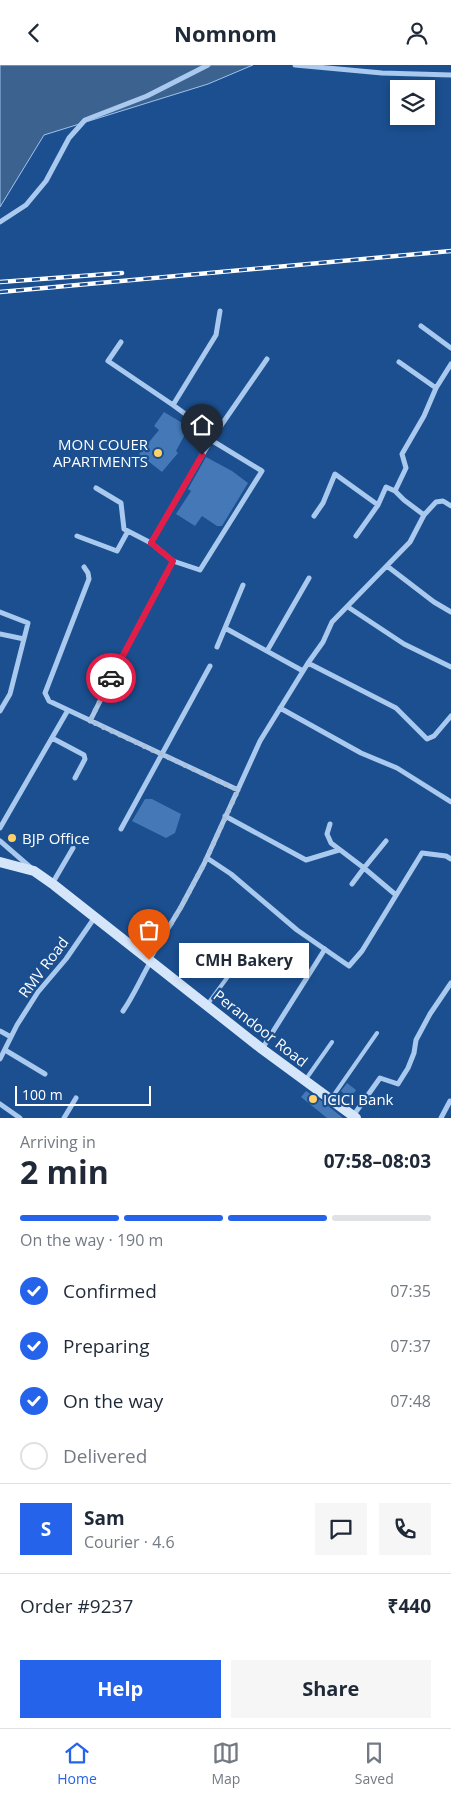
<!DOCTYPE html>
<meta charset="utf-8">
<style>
:root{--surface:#fff;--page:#f6f6f7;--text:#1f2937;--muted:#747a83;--line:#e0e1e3;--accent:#2563eb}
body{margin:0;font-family:"Open Sans",sans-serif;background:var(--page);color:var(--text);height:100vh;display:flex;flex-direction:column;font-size:19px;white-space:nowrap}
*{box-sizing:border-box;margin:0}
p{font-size:16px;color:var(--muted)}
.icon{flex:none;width:28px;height:28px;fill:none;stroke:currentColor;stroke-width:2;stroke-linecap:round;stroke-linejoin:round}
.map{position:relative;height:1053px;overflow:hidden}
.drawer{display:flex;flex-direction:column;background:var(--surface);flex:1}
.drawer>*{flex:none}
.tools{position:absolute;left:390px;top:15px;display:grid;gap:10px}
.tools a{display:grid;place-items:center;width:45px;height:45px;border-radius:0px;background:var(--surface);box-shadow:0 2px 8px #0003;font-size:25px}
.scale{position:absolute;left:15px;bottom:12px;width:136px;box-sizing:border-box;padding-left:5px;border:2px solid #fff;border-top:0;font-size:14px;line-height:18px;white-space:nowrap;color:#fff;-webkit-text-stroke:4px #1b4f8f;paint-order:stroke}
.pin{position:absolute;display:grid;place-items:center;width:42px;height:42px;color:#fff;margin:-51px -21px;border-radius:50% 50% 50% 0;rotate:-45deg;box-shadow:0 0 5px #0007}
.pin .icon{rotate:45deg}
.courier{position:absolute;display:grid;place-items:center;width:50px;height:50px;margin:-25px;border:4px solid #e11d48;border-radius:50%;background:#fff;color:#222;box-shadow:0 1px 6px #0007}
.bubble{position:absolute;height:35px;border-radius:0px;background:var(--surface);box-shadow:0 2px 8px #0003;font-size:16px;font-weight:700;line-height:35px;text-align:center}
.headline em{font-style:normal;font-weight:700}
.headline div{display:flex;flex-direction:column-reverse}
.headline{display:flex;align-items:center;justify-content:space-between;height:85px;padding:0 20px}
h1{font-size:32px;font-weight:700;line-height:38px}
.bar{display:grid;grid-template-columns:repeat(4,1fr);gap:8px 5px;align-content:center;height:60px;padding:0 20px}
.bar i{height:6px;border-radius:4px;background:var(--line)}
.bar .selected{background:var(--accent)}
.bar p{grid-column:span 4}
.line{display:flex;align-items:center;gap:12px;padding:0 20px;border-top:1px solid var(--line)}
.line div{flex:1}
.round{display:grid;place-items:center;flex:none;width:52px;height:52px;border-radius:0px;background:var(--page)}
ol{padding:0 20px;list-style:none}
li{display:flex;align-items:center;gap:15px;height:55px}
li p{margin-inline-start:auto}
li .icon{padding:5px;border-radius:50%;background:var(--accent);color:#fff;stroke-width:4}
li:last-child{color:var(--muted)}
li i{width:28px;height:28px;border:2px solid var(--line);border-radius:50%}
.primary-button{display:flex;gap:10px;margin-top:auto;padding:10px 20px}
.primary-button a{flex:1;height:58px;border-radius:0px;background:var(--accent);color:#fff;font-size:20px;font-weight:700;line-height:58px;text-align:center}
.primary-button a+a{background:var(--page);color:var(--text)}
header{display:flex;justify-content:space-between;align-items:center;height:65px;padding:0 20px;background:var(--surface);font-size:22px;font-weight:700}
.dock{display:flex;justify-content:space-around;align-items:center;height:70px;border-top:1px solid var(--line);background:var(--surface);font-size:14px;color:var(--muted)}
.dock a{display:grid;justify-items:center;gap:2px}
.dock .selected{color:var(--accent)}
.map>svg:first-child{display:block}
.water{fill:#3c6290;stroke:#9cc4f0}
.building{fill:#4478b7}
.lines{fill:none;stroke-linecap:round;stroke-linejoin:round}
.lane{stroke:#a9c9ee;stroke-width:4}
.street{stroke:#a9c9ee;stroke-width:5}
.secondary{stroke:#d6e6fa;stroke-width:10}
.rail-casing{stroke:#fff;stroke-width:4.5}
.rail{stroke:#1b4f8f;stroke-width:2.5;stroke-dasharray:8;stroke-linecap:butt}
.done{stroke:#afc1d8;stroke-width:5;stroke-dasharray:0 9}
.route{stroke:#e11d48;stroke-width:6}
.poi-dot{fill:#ffd166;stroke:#1b4f8f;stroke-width:2}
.labels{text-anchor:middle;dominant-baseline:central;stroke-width:4.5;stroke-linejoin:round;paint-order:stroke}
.poi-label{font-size:15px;fill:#fff;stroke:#1b4f8f;text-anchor:start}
.street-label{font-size:15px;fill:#fff;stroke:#1b4f8f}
</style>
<header><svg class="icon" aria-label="back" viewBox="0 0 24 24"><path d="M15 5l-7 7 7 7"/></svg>Nomnom<svg class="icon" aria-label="person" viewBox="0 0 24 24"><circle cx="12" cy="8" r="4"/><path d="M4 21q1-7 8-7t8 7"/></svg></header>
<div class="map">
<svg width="451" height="1053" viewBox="0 0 451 1053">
<rect width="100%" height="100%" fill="#1b4f8f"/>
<path class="water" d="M0 0H253L208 19 44 70 0 142Z"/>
<path class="building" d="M164 347 189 362 176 386 178 388 162 407 139 389 159 365 154 361Z
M206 392 232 406 248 418 222 461H217L202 451 195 461 176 449 191 426 188 424Z
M145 734H152L181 749 175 768 166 773 132 756Z
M347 1018 356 1025 350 1034 341 1026Z
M306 1026 323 1037 343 1053H327L301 1032Z"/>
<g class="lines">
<path class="lane" d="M207 940 235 902
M306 1014 332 977
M331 1034 377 968"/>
<path class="street" d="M295 0 382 8 451 10
M0 157 26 140 46 116 69 73 85 55 147 31 208 0
M421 261 451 283
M121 277 108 296 173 340 216 270 220 246
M399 297 436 323
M173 340 214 370
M211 375 267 294
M96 423 121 438 124 464 151 478
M395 426 404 435 424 450
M314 451 323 438 335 409 378 440 386 422 395 426 406 403 402 389 424 351 436 323 451 299
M77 471 117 486 128 466
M356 471 378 440
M387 501 434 537 451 547
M348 542 404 579 451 602
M0 547 28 558 10 629 0 646
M225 563 303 606
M0 569 24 574
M217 582 243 520
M267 586 309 513
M308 598 396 643 427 674 434 671 451 651
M280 643 361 688 397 703 451 737
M68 645 49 636 45 628 89 514 88 508 84 502
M90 656 120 596 173 496 200 505 262 406 211 375 151 478 173 496
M52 673 84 690 85 694 75 713
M225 751 306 795 339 785
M330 759 327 769 331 778 364 803 352 819
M0 763 68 645 238 725
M121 764 210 601
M0 776 30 802
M386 776 364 803 396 830
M207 793 231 809 297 865 349 901 362 886 422 788 446 791 451 794
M52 819 73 783
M149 895 181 842 204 799 260 676 308 598 323 577 332 557 410 477 424 450 436 437 443 436 451 441
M123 946C134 930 141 913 151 896
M0 966 11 972
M262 984 325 884
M5 985 45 1009
M0 994 17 960 38 927 66 894 95 852
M0 1039 20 1053
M353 1051 380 1013 398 1019 408 1003 414 988 416 975 430 949 451 918
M64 1053 76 1033
M441 1053 450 1036"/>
<path class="secondary" d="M0 797 34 806 54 820 262 984 356 1053"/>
<defs>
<path id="rail" d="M0 217 122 208
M0 227 451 186"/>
</defs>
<use href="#rail" class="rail-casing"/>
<use href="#rail" class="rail"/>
</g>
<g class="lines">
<path class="done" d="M111 613 90 656 238 725 204 799 181 842 149 895"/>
<path class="route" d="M111 613 173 496 151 478 202 390"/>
</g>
<g class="poi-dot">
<circle cx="158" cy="388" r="5"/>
<circle cx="12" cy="773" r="5"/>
<circle cx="313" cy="1034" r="5"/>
</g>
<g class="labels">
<g class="poi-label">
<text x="148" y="379" text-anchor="end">MON COUER<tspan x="148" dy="17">APARTMENTS</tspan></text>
<text x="22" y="773">BJP Office</text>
<text x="323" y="1034">ICICI Bank</text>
</g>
<g class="street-label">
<text transform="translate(43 902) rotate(-53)">RMV Road</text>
<text transform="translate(261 963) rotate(38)">Perandoor Road</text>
</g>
</g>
</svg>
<div class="tools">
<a><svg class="icon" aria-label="layers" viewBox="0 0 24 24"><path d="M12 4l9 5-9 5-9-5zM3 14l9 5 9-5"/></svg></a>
</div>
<div class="scale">100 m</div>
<div class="pin" style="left:149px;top:895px;background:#ea580c"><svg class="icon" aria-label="bag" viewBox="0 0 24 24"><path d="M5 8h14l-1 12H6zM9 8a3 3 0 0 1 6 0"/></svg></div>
<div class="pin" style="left:202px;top:390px;background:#1f2937"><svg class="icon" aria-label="home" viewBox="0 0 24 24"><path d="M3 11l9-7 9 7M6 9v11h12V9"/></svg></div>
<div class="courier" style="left:111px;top:613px"><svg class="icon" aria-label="car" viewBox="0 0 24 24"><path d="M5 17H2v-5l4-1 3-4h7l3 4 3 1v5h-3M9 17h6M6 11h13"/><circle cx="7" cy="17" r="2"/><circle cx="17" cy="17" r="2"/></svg></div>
<div class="bubble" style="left:179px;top:878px;width:130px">CMH Bakery</div>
</div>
<section class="drawer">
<div class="headline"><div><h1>2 min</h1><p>Arriving in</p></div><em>07:58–08:03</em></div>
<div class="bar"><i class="selected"></i><i class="selected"></i><i class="selected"></i><i></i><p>On the way · 190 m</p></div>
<ol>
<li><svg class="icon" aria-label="check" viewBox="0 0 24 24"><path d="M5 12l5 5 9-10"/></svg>Confirmed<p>07:35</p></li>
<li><svg class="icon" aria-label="check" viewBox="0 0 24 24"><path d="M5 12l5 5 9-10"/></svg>Preparing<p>07:37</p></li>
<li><svg class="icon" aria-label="check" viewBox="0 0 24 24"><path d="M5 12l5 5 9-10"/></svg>On the way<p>07:48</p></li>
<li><i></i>Delivered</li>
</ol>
<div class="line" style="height:90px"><b class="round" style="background:var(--accent);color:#fff">S</b><div><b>Sam</b><p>Courier · 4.6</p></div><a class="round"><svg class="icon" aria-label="chat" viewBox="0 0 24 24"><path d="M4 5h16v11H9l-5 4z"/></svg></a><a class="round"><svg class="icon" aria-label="phone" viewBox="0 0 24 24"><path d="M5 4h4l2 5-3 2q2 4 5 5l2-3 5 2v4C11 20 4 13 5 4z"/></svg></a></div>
<div class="line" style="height:65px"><div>Order #9237</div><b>₹440</b></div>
<div class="primary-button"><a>Help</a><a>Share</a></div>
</section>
<nav class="dock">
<a class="selected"><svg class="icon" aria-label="home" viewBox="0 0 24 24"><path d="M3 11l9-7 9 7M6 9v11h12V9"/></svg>Home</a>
<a><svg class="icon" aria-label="map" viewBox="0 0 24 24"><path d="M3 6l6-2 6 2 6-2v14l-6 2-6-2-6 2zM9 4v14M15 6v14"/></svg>Map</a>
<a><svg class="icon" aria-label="saved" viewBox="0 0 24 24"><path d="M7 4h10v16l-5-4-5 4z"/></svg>Saved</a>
</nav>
